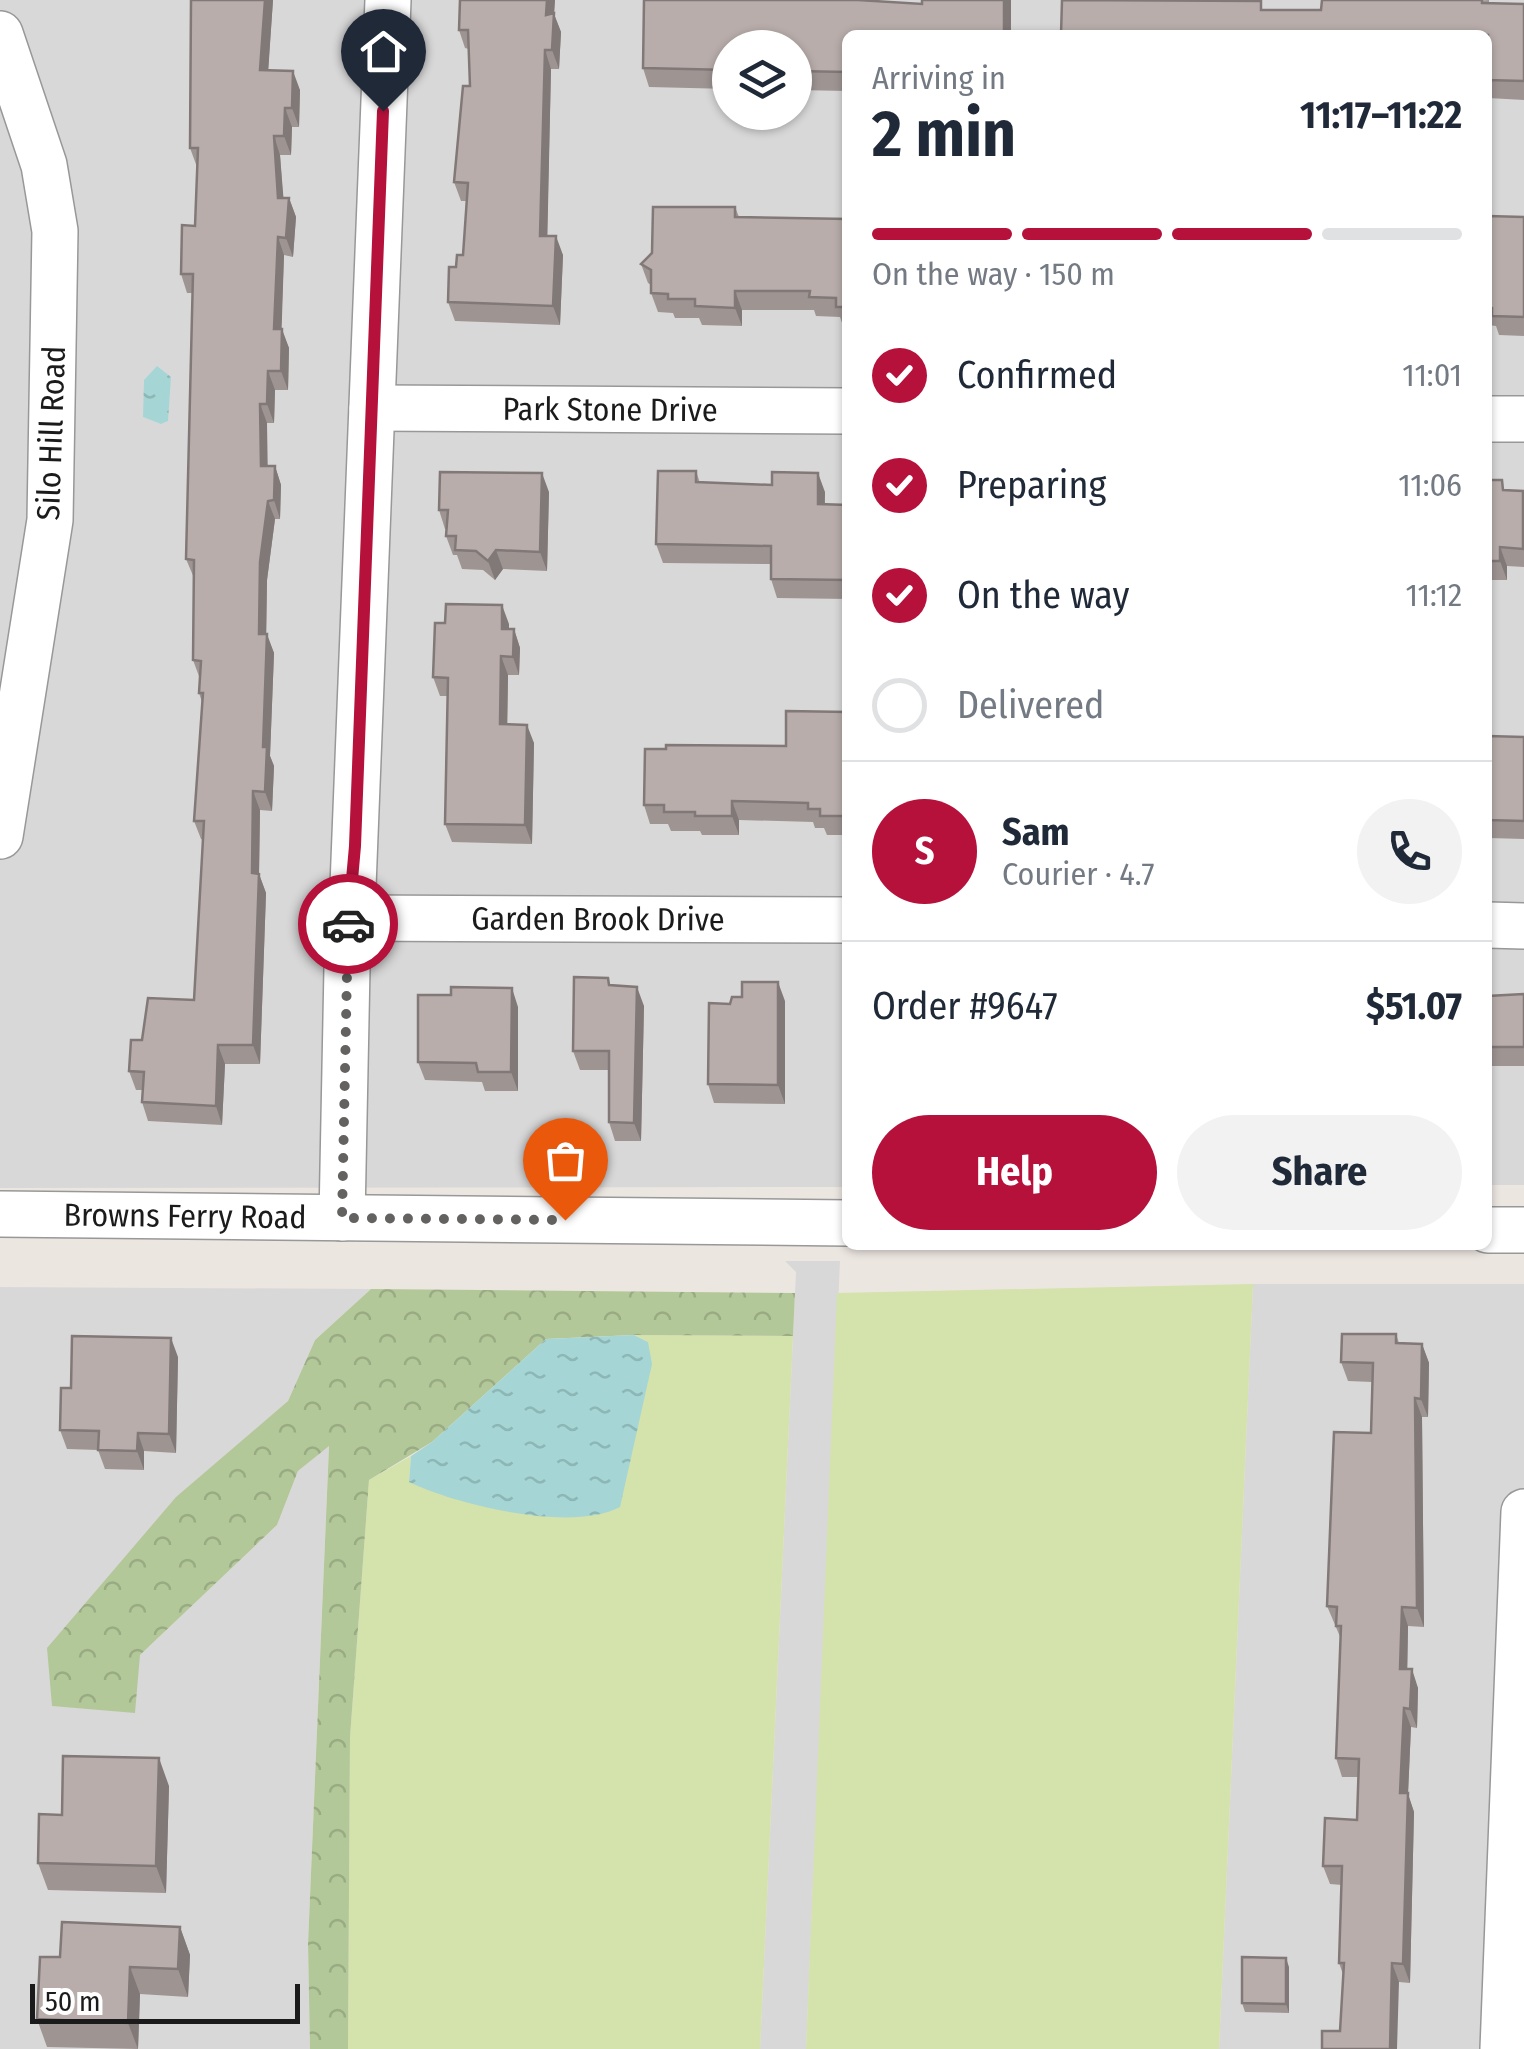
<!DOCTYPE html>
<meta charset="utf-8">
<style>
:root{--surface:#fff;--page:#f2f2f3;--text:#1f2937;--muted:#747a83;--line:#e0e1e3;--accent:#b5113b}
body{margin:0;font-family:"Fira Sans Condensed",sans-serif;background:var(--page);color:var(--text);height:100vh;display:flex;flex-direction:column;font-size:38px;white-space:nowrap}
*{box-sizing:border-box;margin:0}
p{font-size:32px;color:var(--muted)}
.icon{flex:none;width:55px;height:55px;fill:none;stroke:currentColor;stroke-width:2;stroke-linecap:round;stroke-linejoin:round}
.map{position:relative;flex:1;overflow:hidden}
.side{position:absolute;left:842px;top:30px;width:650px;height:1220px;display:flex;flex-direction:column;background:var(--surface);border-radius:15px;box-shadow:0 2px 8px #0004}
.side>*{flex:none}
.buttons{position:absolute;left:712px;top:30px;display:grid;gap:20px}
.buttons a{display:grid;place-items:center;width:100px;height:100px;border-radius:50%;background:var(--surface);box-shadow:0 2px 8px #0004;font-size:50px}
.scale{position:absolute;left:30px;bottom:25px;width:270px;box-sizing:border-box;padding-left:10px;border:5px solid #1b1b1b;border-top:0;font-size:28px;line-height:35px;white-space:nowrap;color:#1b1b1b;-webkit-text-stroke:8px #fff;paint-order:stroke}
.pin{position:absolute;display:grid;place-items:center;width:85px;height:85px;color:#fff;margin:-102px -42px;border-radius:50% 50% 50% 0;rotate:-45deg;box-shadow:0 0 10px #0007}
.pin .icon{rotate:45deg}
.courier{position:absolute;display:grid;place-items:center;width:100px;height:100px;margin:-50px;border:8px solid #b5113b;border-radius:50%;background:#fff;color:#222;box-shadow:0 2px 12px #0007}
.headline em{font-style:normal;font-weight:700}
.headline div{display:flex;flex-direction:column-reverse}
.headline{display:flex;align-items:center;justify-content:space-between;height:170px;padding:0 30px}
h1{font-size:65px;font-weight:700;line-height:75px}
.bar{display:grid;grid-template-columns:repeat(4,1fr);gap:15px 10px;align-content:center;height:120px;padding:0 30px}
.bar i{height:12px;border-radius:8px;background:var(--line)}
.bar .current{background:var(--accent)}
.bar p{grid-column:span 4}
.line{display:flex;align-items:center;gap:25px;padding:0 30px;border-top:2px solid var(--line)}
.line div{flex:1}
.round{display:grid;place-items:center;flex:none;width:105px;height:105px;border-radius:52px;background:var(--page)}
ol{padding:0 30px;list-style:none}
li{display:flex;align-items:center;gap:30px;height:110px}
li p{margin-inline-start:auto}
li .icon{padding:10px;border-radius:50%;background:var(--accent);color:#fff;stroke-width:4}
li:last-child{color:var(--muted)}
li i{width:55px;height:55px;border:5px solid var(--line);border-radius:50%}
.action{display:flex;gap:20px;margin-top:auto;padding:20px 30px}
.action a{flex:1;height:115px;border-radius:60px;background:var(--accent);color:#fff;font-size:40px;font-weight:700;line-height:115px;text-align:center}
.action a+a{background:var(--page);color:var(--text)}
.map>svg:first-child{display:block}
.residential{fill:#d9d8d8;fill-rule:evenodd}
.grass{fill:#d4e2ab}
.forest{fill:url(#forest-crowns)}
.water{fill:url(#water-ripples)}
.lines{fill:none;stroke-linecap:round;stroke-linejoin:round}
.minor-casing{stroke:#989898;stroke-width:48}
.minor{stroke:#fff;stroke-width:45}
.wall{fill:#9e9593}
.shaded-wall{fill:#817978}
.building{fill:#b8adab;stroke:#817978;stroke-width:2.5}
.done{stroke:#646260;stroke-width:10;stroke-dasharray:0 18}
.route{stroke:#b5113b;stroke-width:12}
.labels{text-anchor:middle;dominant-baseline:central;stroke-width:10;stroke-linejoin:round;paint-order:stroke}
.street-label{font-size:32px;fill:#1b1b1b;stroke:#fff}
</style>
<div class="map">
<svg width="1524" height="2049" viewBox="0 0 1524 2049">
<defs>
<pattern id="forest-crowns" width="20" height="18" patternUnits="userSpaceOnUse" patternTransform="scale(2.5)"><rect width="20" height="18" fill="#b3c899"/><path d="M2 6a3 3 0 1 1 6 0M12 15a3 3 0 1 1 6 0" fill="none" stroke="#99ab83"/></pattern>
<pattern id="water-ripples" width="26" height="14" patternUnits="userSpaceOnUse" patternTransform="scale(2.5)"><rect width="26" height="14" fill="#a5d6d5"/><path d="M2 4q2-2 4 0t4 0M15 11q2-2 4 0t4 0" fill="none" stroke="#8db7b6"/></pattern>
</defs>
<rect width="100%" height="100%" fill="#ece6e1"/>
<path class="residential" d="M0 0H1524V1185H1488V35H848L847 1187 0 1188ZM730 48H795V112H730Z
M785 1261H840L806 2049H760L795 1293 796 1272Z
M1253 1284H1524V2049H1219Z
M0 1287 371 1289 315 1340 288 1401 244 1441 140 1655 277 1525 298 1471 329 1445 308 1944 310 2049H0Z"/>
<path class="grass" d="M1253 1284 1219 2049H806L837 1293Z
M634 1335 793 1336 760 2049H348L350 1737 369 1480 411 1456 409 1482 648 1342Z"/>
<path class="forest" d="M371 1289 795 1293 793 1336 634 1335 546 1339 432 1442 369 1480 350 1737 348 2049H310L308 1944 329 1446 298 1471 277 1525 140 1655 135 1713 52 1706 47 1648 176 1497 288 1401 315 1340Z"/>
<path class="water" d="M157 366 171 377 168 421 161 424 143 417 144 380Z
M634 1335 648 1342 652 1364 620 1507C572 1533 457 1505 409 1482L411 1456 432 1442 546 1339Z"/>
<g class="lines">
<defs>
<g id="minor">
<path d="M0 34 44 165 55 231 50 520 0 836"/>
<path id="s1" d="M372 408 848 411"/>
<path d="M1488 419H1524"/>
<path id="s2" d="M348 918 848 920"/>
<path d="M1488 925 1524 926"/>
<path id="s3" d="M0 1214 848 1223"/>
<path d="M342 1218 348 918 353 886 388 0"/>
<path d="M1488 1230H1524"/>
<path d="M1503 2049 1524 1512"/>
</g>
</defs>
<use href="#minor" class="minor-casing"/>
<use href="#minor" class="minor"/>
</g>
<path class="wall" d="M191 0H273L268 70 300 90 299 127H292L291 155H280L283 198H289L296 217 293 257 284 255 281 329 289 348 288 390H275L274 423H267V466H275L281 485 280 519H275L267 580 266 634 274 653 270 756 274 766 272 811 260 810 259 874 266 893 260 1064H225L222 1125 148 1121 142 1102V1090H136L129 1071 142 1040 194 1000 203 840 201 839 194 821 202 702 199 693 200 679 193 660 194 578 186 559 193 293H187L181 274 195 226 197 167 190 148Z
M460 0H555L554 14 561 32 559 69H551L547 236 563 255 560 325 455 321 448 302 456 267 463 255 467 201H461L454 182 470 86 469 49 465 48 459 30Z
M644 0H858L922 4V0H1011V35H848V91L795 90V48H730V89L649 87 643 68Z
M1489 0V3L1524 4V100L1488 98V35L1264 10H1321Z
M735 207 739 217 848 219V326H843L840 317 816 316 814 310H742V326L702 325 699 318H675L673 313 658 312 651 293V285L648 283 641 264Z
M1488 216 1524 217V336L1499 335 1496 326 1488 325Z
M696 471 700 483 825 492V504L848 505V599L777 598 771 579V564L663 563 656 544Z
M1488 480 1506 490 1524 493V567L1507 566V580H1488Z
M549 492 547 571 503 569 495 580 483 570 462 569 457 555H453L446 536 447 529H445L439 510Z
M509 624V629H514L520 648 519 675H508L507 724 534 743 532 844 452 842 445 824 448 696H440L433 677Z
M848 712V835H827L824 828H815L813 822 739 820V835H702L700 831H671L668 824H650L644 805 786 746Z
M1488 736 1524 737V839L1488 838Z
M611 985 644 1006 641 1141H615L609 1122V1070H580L573 1051Z
M1524 994V1066H1488V996Z
M451 995 518 1007V1091H485L482 1082 425 1080 418 1062Z
M785 1001V1104L714 1103 708 1084 730 1004Z
M1396 1334 1399 1343 1422 1344 1429 1363 1428 1417H1422L1424 1627 1408 1626 1407 1669 1418 1688 1417 1728 1411 1727 1408 1794 1414 1812 1410 1983 1399 1982 1340 2031 1344 1977 1339 1963 1342 1885 1330 1884 1323 1866 1357 1820 1358 1777H1342L1336 1758 1341 1639 1327 1606 1371 1433 1372 1382 1348 1381 1341 1362Z
M178 1357 176 1453 144 1451V1470L105 1469 98 1450 67 1449 60 1430 71 1388Z
M169 1786 166 1893 48 1890 38 1863 62 1815Z
M180 1927 190 1955 188 1997 140 1994 138 2049 47 2047 37 2019Z
M1289 1967V2013L1245 2012 1242 2003Z"/>
<path class="shaded-wall" d="M265 0H273L267 89 260 70Z
M547 0H555L554 14 561 32 559 69 552 50 546 15Z
M1004 0H1011V35H1004Z
M545 50 551 69 547 254 540 236Z
M293 71 300 90 299 127 292 108Z
M285 108 292 127 291 155 284 136Z
M274 136 280 155 285 217 278 198Z
M289 198 296 217 293 257 286 238Z
M556 236 563 255 560 325 553 306Z
M278 237 284 255 281 348 274 329Z
M735 291 742 310V326L735 308Z
M282 329 289 348 288 390 281 371Z
M268 371 275 390 274 423 267 404Z
M260 404 267 423 268 485 261 466Z
M275 466 281 485 280 519 274 500Z
M542 473 549 492 547 571 540 552Z
M818 473 825 492 824 523 818 504Z
M268 501 275 519 267 580 266 649 267 634 274 653 270 756 274 766 272 811 265 792 259 634 260 562Z
M1500 547 1507 566V580L1500 561Z
M496 550 503 569 495 580 488 561Z
M502 605 509 624V647L502 629Z
M514 629 520 648 519 675 513 657Z
M501 656 508 675 507 743 500 724Z
M527 725 534 743 532 844 525 825Z
M253 791 260 810 259 874 266 893 260 1064 253 1045Z
M732 801 739 820V835L732 816Z
M778 982 785 1001V1104L778 1085Z
M637 987 644 1006 641 1141 634 1123Z
M512 988 518 1007V1091L511 1072Z
M218 1045 225 1064 222 1125 216 1106Z
M171 1338 178 1357 176 1453 169 1434Z
M1422 1344 1429 1363 1428 1417 1421 1399Z
M1415 1398 1422 1417 1424 1627 1417 1608Z
M138 1433 144 1451V1470L137 1451Z
M1402 1607 1408 1626 1407 1688 1400 1669Z
M1412 1669 1418 1688 1417 1728 1410 1709Z
M1404 1708 1411 1727 1408 1794 1414 1812 1410 1983 1403 1964 1400 1793Z
M159 1758 169 1786 166 1893 156 1866Z
M180 1927 190 1955 188 1997 178 1969Z
M1286 1958 1289 1967V2013L1286 2004Z
M1392 1963 1399 1982 1397 2049H1390Z
M130 1967 140 1994 138 2049 128 2023Z"/>
<path class="building" d="M191 0H265L260 70 293 71 292 108H285L284 136H274L278 198H289L286 238 278 237 274 329H282L281 371H268L267 404H260L261 466H275L274 500 268 501 260 562 259 634H267L263 747H267L265 792 253 791 252 873 259 874 253 1045H218L216 1106 142 1102 144 1072 129 1071 131 1040H142L148 998 194 1000 204 821H194L203 693H199L201 661 193 660 194 560 186 559 193 274H181L182 225 195 226 198 148H190Z
M460 0H547L546 15 554 13 552 50H545L540 236H556L553 306 448 302 449 267H456L457 255H463L468 183 454 182 463 86H470L468 30H459Z
M644 0H858L922 4V0H1004V35H848V72L795 71V48H730V70L643 68Z
M1062 0 1261 1V10H1321L1322 0H1482V3L1524 4V81L1488 80V35H1061Z
M653 207H735V217L848 219V307H836V298L809 297 810 291H735V308L695 306V299H668V294L651 293V270L641 264 652 253Z
M1488 216 1524 217V317L1492 316V308L1488 307Z
M658 471H696V482L772 485V472L818 473V504L848 505V580L771 579V546L656 544Z
M440 472 542 473 540 552 496 550 488 561 476 551 455 550 456 536H446L448 510H439Z
M1488 480H1502L1503 490 1523 491V549L1500 547V561H1488Z
M446 604 502 605V629H514L513 657 501 656 500 724 527 725 525 825 445 824 448 678 433 677 435 623H445Z
M786 711 848 712V816H820V809H808V803L732 801V816H695V812H664V805H644L645 749H666V745L786 746Z
M1488 736 1524 737V821L1488 820Z
M574 977 608 978 609 985 637 987 634 1123 609 1122V1051H573Z
M742 982H778V1085L708 1084 709 1003 730 1004 732 997H742Z
M451 987 512 988 511 1072H478L476 1063 418 1062V995H451Z
M846 988H848V1060H845Z
M1524 994V1047H1488V996Z
M1342 1334H1396V1343L1422 1344 1421 1399 1415 1398 1417 1608 1402 1607 1400 1669H1412L1410 1709 1404 1708 1400 1793H1408L1403 1964 1392 1963 1390 2049H1322V2031H1340L1344 1963H1339L1342 1866H1323L1325 1818 1357 1820 1359 1759 1336 1758 1341 1626H1336L1337 1607 1327 1606 1334 1432 1371 1433 1373 1363 1341 1362Z
M72 1336 171 1338 169 1434 138 1433 137 1451 98 1450 99 1431 60 1430 61 1388H71Z
M63 1756 159 1758 156 1866 38 1863 39 1814 62 1815Z
M62 1922 180 1927 178 1969 130 1967 128 2023 37 2019 40 1957H60Z
M1242 1957 1286 1958V2004L1242 2003Z"/>
<g class="lines">
<path class="done" d="M348 924 342 1218 565 1220"/>
<path class="route" d="M348 924 355 846 383 111"/>
</g>
<g class="labels">
<g class="street-label">
<text stroke="none"><textPath href="#s1" startOffset="238">Park Stone Drive</textPath></text>
<text transform="translate(51 433) rotate(-88)">Silo Hill Road</text>
<text stroke="none"><textPath href="#s2" startOffset="250">Garden Brook Drive</textPath></text>
<text stroke="none"><textPath href="#s3" startOffset="185">Browns Ferry Road</textPath></text>
</g>
</g>
</svg>
<div class="buttons">
<a><svg class="icon" aria-label="layers" viewBox="0 0 24 24"><path d="M12 4l9 5-9 5-9-5zM3 14l9 5 9-5"/></svg></a>
</div>
<div class="scale">50 m</div>
<div class="pin" style="left:565px;top:1220px;background:#ea580c"><svg class="icon" aria-label="bag" viewBox="0 0 24 24"><path d="M5 8h14l-1 12H6zM9 8a3 3 0 0 1 6 0"/></svg></div>
<div class="pin" style="left:383px;top:111px;background:#1f2937"><svg class="icon" aria-label="home" viewBox="0 0 24 24"><path d="M3 11l9-7 9 7M6 9v11h12V9"/></svg></div>
<div class="courier" style="left:348px;top:924px"><svg class="icon" aria-label="car" viewBox="0 0 24 24"><path d="M5 17H2v-5l4-1 3-4h7l3 4 3 1v5h-3M9 17h6M6 11h13"/><circle cx="7" cy="17" r="2"/><circle cx="17" cy="17" r="2"/></svg></div>
<section class="side">
<div class="headline"><div><h1>2 min</h1><p>Arriving in</p></div><em>11:17–11:22</em></div>
<div class="bar"><i class="current"></i><i class="current"></i><i class="current"></i><i></i><p>On the way · 150 m</p></div>
<ol>
<li><svg class="icon" aria-label="check" viewBox="0 0 24 24"><path d="M5 12l5 5 9-10"/></svg>Confirmed<p>11:01</p></li>
<li><svg class="icon" aria-label="check" viewBox="0 0 24 24"><path d="M5 12l5 5 9-10"/></svg>Preparing<p>11:06</p></li>
<li><svg class="icon" aria-label="check" viewBox="0 0 24 24"><path d="M5 12l5 5 9-10"/></svg>On the way<p>11:12</p></li>
<li><i></i>Delivered</li>
</ol>
<div class="line" style="height:180px"><b class="round" style="background:var(--accent);color:#fff">S</b><div><b>Sam</b><p>Courier · 4.7</p></div><a class="round"><svg class="icon" aria-label="phone" viewBox="0 0 24 24"><path d="M5 4h4l2 5-3 2q2 4 5 5l2-3 5 2v4C11 20 4 13 5 4z"/></svg></a></div>
<div class="line" style="height:130px"><div>Order #9647</div><b>$51.07</b></div>
<div class="action"><a>Help</a><a>Share</a></div>
</section>
</div>
